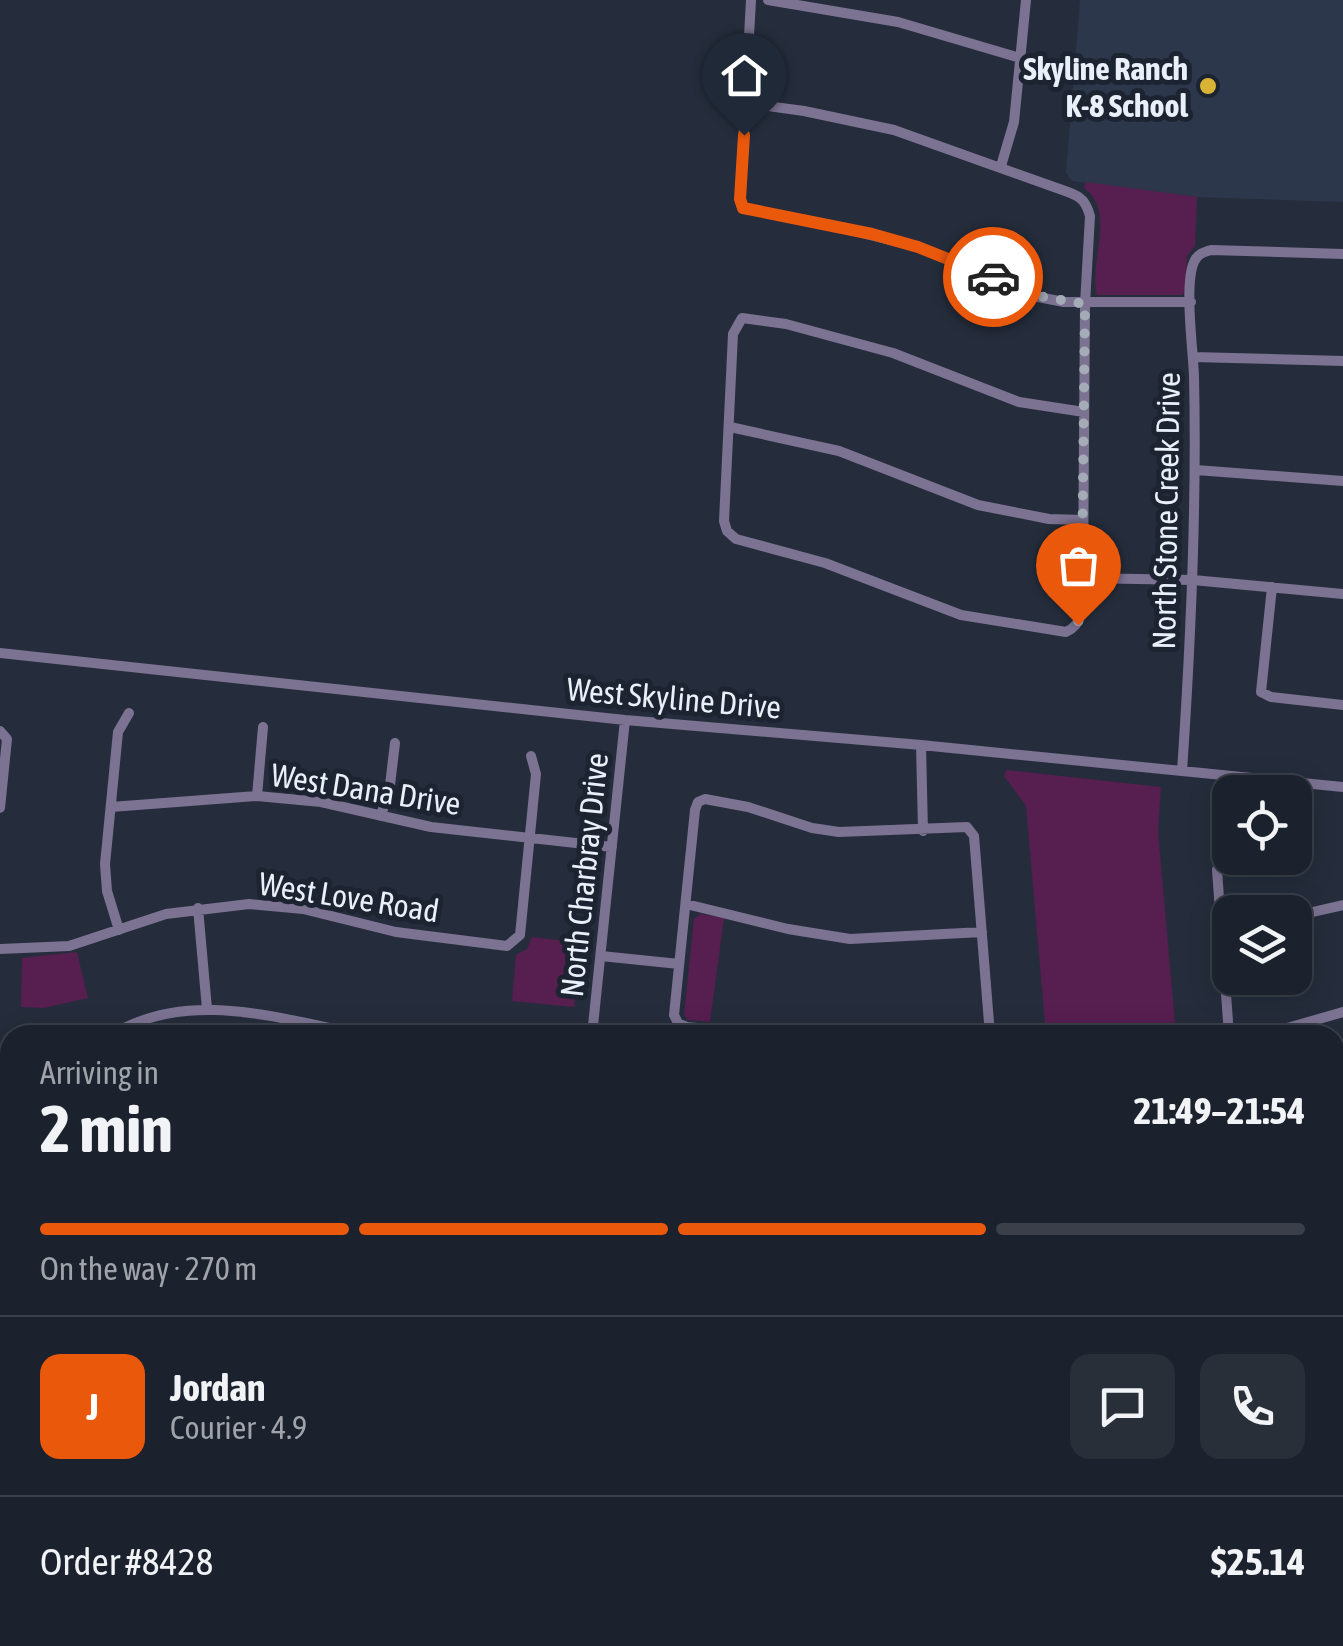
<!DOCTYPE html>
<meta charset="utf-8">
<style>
:root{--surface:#1c222d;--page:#292f39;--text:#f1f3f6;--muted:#a0a4aa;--line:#3a3f49;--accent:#ea580c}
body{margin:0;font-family:"Asap Condensed",sans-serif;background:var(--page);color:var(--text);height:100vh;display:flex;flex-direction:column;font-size:38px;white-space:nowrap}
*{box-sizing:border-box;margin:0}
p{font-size:32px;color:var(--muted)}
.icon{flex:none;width:55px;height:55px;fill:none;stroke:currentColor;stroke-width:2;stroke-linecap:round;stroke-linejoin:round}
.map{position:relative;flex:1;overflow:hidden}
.drawer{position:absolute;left:0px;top:1025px;width:1345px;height:622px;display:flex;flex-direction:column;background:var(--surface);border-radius:30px 30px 0 0;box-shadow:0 5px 25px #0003,0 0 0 2px var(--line)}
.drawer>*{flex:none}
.fabs{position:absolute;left:1212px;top:775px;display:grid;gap:20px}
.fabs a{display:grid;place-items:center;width:100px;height:100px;border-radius:20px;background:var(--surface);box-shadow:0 5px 25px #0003,0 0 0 2px var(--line);font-size:50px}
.pin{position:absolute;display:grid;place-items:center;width:85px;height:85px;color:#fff;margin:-102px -42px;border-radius:50% 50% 50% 0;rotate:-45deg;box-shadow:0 0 10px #0007}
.pin .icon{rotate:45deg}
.courier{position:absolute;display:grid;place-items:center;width:100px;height:100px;margin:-50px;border:8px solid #ea580c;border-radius:50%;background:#fff;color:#222;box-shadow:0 2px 12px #0007}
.head em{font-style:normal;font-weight:700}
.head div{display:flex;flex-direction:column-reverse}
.head{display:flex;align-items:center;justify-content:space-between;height:170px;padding:0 40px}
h1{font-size:65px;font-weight:700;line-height:75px}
.bar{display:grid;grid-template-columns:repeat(4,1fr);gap:15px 10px;align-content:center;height:120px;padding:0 40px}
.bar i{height:12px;border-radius:8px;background:var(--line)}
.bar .active{background:var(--accent)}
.bar p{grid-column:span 4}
.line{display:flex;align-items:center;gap:25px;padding:0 40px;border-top:2px solid var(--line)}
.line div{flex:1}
.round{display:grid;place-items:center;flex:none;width:105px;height:105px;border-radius:20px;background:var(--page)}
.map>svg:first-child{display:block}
.built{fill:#2d374b}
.green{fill:#571e50}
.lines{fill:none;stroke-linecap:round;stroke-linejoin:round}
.minor{stroke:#7c7292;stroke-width:10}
.done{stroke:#a5acb7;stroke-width:10;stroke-dasharray:0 18}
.route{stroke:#ea580c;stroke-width:12}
.poi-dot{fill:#d9b334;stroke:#1c2331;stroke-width:4}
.labels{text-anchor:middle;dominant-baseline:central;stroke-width:10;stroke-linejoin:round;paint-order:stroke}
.poi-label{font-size:32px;font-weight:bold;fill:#eaf0f9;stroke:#1c2331;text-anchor:end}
.street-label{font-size:32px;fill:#eaf0f9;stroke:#1c2331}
</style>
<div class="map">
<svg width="1343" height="1646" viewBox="0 0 1343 1646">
<rect width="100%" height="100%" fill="#252d3c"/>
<path class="built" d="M1080 0H1343V202L1196 197 1072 181 1066 173Z"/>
<path class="green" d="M1086 182 1197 197 1195 246 1187 256 1186 290 1182 295H1097C1088 263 1117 211 1084 188Z
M1006 770 1161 787 1158 831 1176 1035H1046L1026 806 1004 776Z
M700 914 724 918 710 1022 688 1020 684 1015 694 919Z
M532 937 575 942 579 957 574 1007 512 1001 516 955 527 949Z
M77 952 88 998 44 1008 21 1007 22 958Z
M1335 1426 1343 1436V1645L1328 1638H1335Z"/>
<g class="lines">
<path class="minor" d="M751 0 740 199 743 208 830 225 918 247 1038 297 1064 302H1191
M768 0 898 22 1020 58
M745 103 804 111 894 130 1068 192C1082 197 1086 202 1090 216L1085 304 1083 578C1082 598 1087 623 1066 632L961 615 825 563 736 539 727 531 724 521 733 334 742 318 786 324 893 353 1019 402 1084 412
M1001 166 1014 122 1026 0
M1193 357 1343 361
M730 427 839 451 978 505 1049 519 1083 520
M1196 470 1343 481
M1083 578 1193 580 1343 594
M1272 587 1261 692 1271 697 1343 705
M0 653 625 720 921 745 1343 787
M0 731 7 739 0 808
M921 745 923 831
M1182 771C1191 639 1197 508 1194 376 1193 349 1184 284 1194 262 1197 254 1204 252 1211 250L1343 254
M257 796 263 727
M111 807 257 796 321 802 431 827 612 847
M381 816 390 785 395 743
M1223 851 1217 870 1229 1035
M686 904 788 929 850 939 982 932
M198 908 207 1009
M1295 916 1343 905
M119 930 107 891 105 864 118 732 129 713
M0 949 69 946 166 914 249 904 303 909 396 932 507 946 520 935 536 774 531 756
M601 956 679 964
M112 1035C189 987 282 1020 365 1035
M592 1035 625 720
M769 1035 687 1027 678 1023 674 1015 695 810 698 802 705 799 748 807 812 828 839 832 967 827 974 836 990 1035
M1263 1035 1343 1012
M0 1121 10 1126
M1335 1124 1343 1122
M0 1228 10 1178
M1335 1233 1343 1230
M0 1316 10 1317
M1335 1353 1343 1349
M631 1638 637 1646
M730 1638 735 1646
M827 1638 832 1646
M379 1646 385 1638
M481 1646 487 1638
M925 1646 939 1638
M1252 1646V1638"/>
</g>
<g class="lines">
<path class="done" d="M993 277 1038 296 1085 304 1082 578 1078 625"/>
<path class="route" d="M744 135 740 199 743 208 872 234 918 247 993 277"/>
</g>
<circle class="poi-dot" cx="1208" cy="86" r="10"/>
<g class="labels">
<g class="poi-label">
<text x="1188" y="68">Skyline Ranch<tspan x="1188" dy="37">K-8 School</tspan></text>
</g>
<g class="street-label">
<text transform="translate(1166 511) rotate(-89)">North Stone Creek Drive</text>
<text transform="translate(674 698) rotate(5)">West Skyline Drive</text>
<text transform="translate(366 789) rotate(9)">West Dana Drive</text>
<text transform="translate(584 875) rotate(-84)">North Charbray Drive</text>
<text transform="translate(349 897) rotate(9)">West Love Road</text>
</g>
</g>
</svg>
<div class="fabs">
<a><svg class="icon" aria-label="locate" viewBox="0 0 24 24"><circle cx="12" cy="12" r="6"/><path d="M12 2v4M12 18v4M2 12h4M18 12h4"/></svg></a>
<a><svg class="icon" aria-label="layers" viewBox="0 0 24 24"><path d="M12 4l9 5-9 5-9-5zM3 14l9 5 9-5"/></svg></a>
</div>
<div class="pin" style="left:1078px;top:625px;background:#ea580c"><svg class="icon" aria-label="bag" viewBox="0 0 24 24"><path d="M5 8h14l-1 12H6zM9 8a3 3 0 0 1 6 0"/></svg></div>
<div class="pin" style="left:744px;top:135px;background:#1f2937"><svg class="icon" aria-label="home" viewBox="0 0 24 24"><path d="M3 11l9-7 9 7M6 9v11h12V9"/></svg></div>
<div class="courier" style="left:993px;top:277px"><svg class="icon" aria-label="car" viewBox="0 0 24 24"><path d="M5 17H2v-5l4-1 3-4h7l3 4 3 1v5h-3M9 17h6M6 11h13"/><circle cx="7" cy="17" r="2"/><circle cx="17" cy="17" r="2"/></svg></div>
<section class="drawer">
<div class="head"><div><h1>2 min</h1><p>Arriving in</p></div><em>21:49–21:54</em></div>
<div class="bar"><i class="active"></i><i class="active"></i><i class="active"></i><i></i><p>On the way · 270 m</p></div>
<div class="line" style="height:180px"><b class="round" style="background:var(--accent);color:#fff">J</b><div><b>Jordan</b><p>Courier · 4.9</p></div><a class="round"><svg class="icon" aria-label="chat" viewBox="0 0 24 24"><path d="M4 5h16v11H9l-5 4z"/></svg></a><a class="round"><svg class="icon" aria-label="phone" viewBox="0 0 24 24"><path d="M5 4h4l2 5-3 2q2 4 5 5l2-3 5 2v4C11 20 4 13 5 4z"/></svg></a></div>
<div class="line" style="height:130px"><div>Order #8428</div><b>$25.14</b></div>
</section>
</div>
